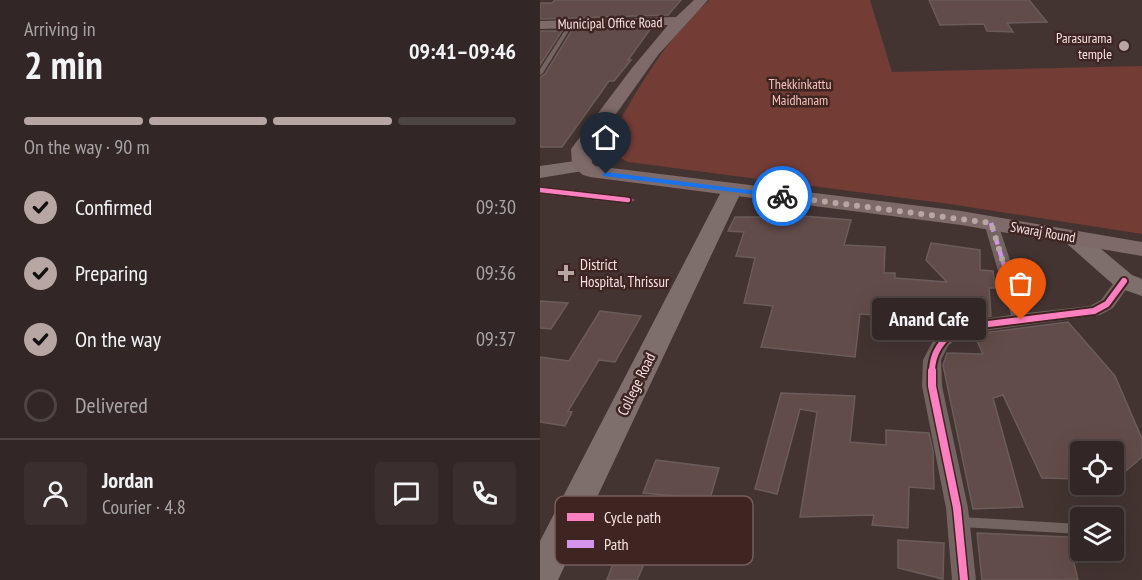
<!DOCTYPE html>
<meta charset="utf-8">
<style>
:root{--surface:#322726;--page:#3a2f2e;--text:#f1f3f6;--muted:#a8a5a7;--line:#4d4443;--accent:#b7a6a4}
body{margin:0;font-family:"PT Sans Narrow",sans-serif;background:var(--page);color:var(--text);height:100vh;display:flex;flex-direction:column;font-size:22px;white-space:nowrap}
*{box-sizing:border-box;margin:0}
p{font-size:20px;color:var(--muted)}
.icon{flex:none;width:33px;height:33px;fill:none;stroke:currentColor;stroke-width:2;stroke-linecap:round;stroke-linejoin:round}
.map{position:relative;flex:1;overflow:hidden}
.details{display:flex;flex-direction:column;background:var(--surface);width:540px}
.details>*{flex:none}
.controls{position:absolute;left:530px;top:441px;display:grid;gap:12px}
.controls a{display:grid;place-items:center;width:54px;height:54px;border-radius:6px;background:var(--surface);box-shadow:0 6px 24px #0002,0 0 0 2px var(--line);font-size:30px}
.pin{position:absolute;display:grid;place-items:center;width:51px;height:51px;color:#fff;margin:-62px -26px;border-radius:50% 50% 50% 0;rotate:-45deg;box-shadow:0 0 6px #0007}
.pin .icon{rotate:45deg}
.courier{position:absolute;display:grid;place-items:center;width:60px;height:60px;margin:-30px;border:4px solid #1a73e8;border-radius:50%;background:#fff;color:#222;box-shadow:0 2px 8px #0007}
.bubble{position:absolute;height:42px;border-radius:6px;background:var(--surface);box-shadow:0 6px 24px #0002,0 0 0 2px var(--line);font-size:20px;font-weight:700;line-height:42px;text-align:center}
.head em{font-style:normal;font-weight:700}
.head div{display:flex;flex-direction:column-reverse}
.head{display:flex;align-items:center;justify-content:space-between;height:102px;padding:0 24px}
h1{font-size:39px;font-weight:700;line-height:45px}
.bar{display:grid;grid-template-columns:repeat(4,1fr);gap:9px 6px;align-content:center;height:72px;padding:0 24px}
.bar i{height:8px;border-radius:4px;background:var(--line)}
.bar .on{background:var(--accent)}
.bar p{grid-column:span 4}
.line{display:flex;align-items:center;gap:15px;padding:0 24px;border-top:2px solid var(--line)}
.line div{flex:1}
.round{display:grid;place-items:center;flex:none;width:63px;height:63px;border-radius:6px;background:var(--page)}
ol{padding:0 24px;list-style:none}
li{display:flex;align-items:center;gap:18px;height:66px}
li p{margin-inline-start:auto}
li .icon{padding:6px;border-radius:50%;background:var(--accent);color:#111;stroke-width:4}
li:last-child{color:var(--muted)}
li i{width:33px;height:33px;border:3px solid var(--line);border-radius:50%}
main{display:flex;flex:1;min-height:0}
.map>svg:first-child{display:block}
.green{fill:#733d36}
.building{fill:#624c4a;stroke:#6a5c5a;stroke-width:1.5}
.lines{fill:none;stroke-linecap:round;stroke-linejoin:round}
.lane{fill:#736462;fill-rule:evenodd}
.street{fill:#736462;fill-rule:evenodd}
.secondary{fill:#7e6e6c;fill-rule:evenodd}
.primary{fill:#7e6b69;fill-rule:evenodd}
.quiet{stroke:#d193ec;stroke-width:4.5;stroke-dasharray:9 4.5;stroke-linecap:butt}
.cycleway-far2-casing{stroke:#3f2521;stroke-width:8}
.cycleway-far1-casing{stroke:#3f2521;stroke-width:10}
.cycleway-casing{stroke:#3f2521;stroke-width:11}
.cycleway-far2{stroke:#ff80c0;stroke-width:4.5}
.cycleway-far1{stroke:#ff80c0;stroke-width:6}
.cycleway{stroke:#ff80c0;stroke-width:8}
.route{fill:#1a73e8}
.done{stroke:#b7a6a4;stroke-width:6;stroke-dasharray:0 10.8}
.poi-dot{fill:#b7a6a4;stroke:#3f2521;stroke-width:2}
.labels{text-anchor:middle;dominant-baseline:central;stroke-width:5;stroke-linejoin:round;paint-order:stroke}
.far-street-label{font-size:14px;fill:#f6e3e1;stroke:#3f2521}
.far-poi-label{font-size:14px;fill:#f6e3e1;stroke:#3f2521;text-anchor:end}
.far-park-label{font-size:14px;fill:#f7c3bc;stroke:#3f2521}
.poi-label{font-size:15px;fill:#f6e3e1;stroke:#3f2521;text-anchor:start}
.street-label{font-size:15px;fill:#f6e3e1;stroke:#3f2521}
.key{fill:#3f2521;stroke:#765e5b;stroke-width:1.5}
.key-label{font-size:16px;fill:#f6e3e1}
</style>
<main>
<section class="details">
<div class="head"><div><h1>2 min</h1><p>Arriving in</p></div><em>09:41–09:46</em></div>
<div class="bar"><i class="on"></i><i class="on"></i><i class="on"></i><i></i><p>On the way · 90 m</p></div>
<ol>
<li><svg class="icon" aria-label="check" viewBox="0 0 24 24"><path d="M5 12l5 5 9-10"/></svg>Confirmed<p>09:30</p></li>
<li><svg class="icon" aria-label="check" viewBox="0 0 24 24"><path d="M5 12l5 5 9-10"/></svg>Preparing<p>09:36</p></li>
<li><svg class="icon" aria-label="check" viewBox="0 0 24 24"><path d="M5 12l5 5 9-10"/></svg>On the way<p>09:37</p></li>
<li><i></i>Delivered</li>
</ol>
<div class="line" style="height:108px"><a class="round"><svg class="icon" aria-label="person" viewBox="0 0 24 24"><circle cx="12" cy="8" r="4"/><path d="M4 21q1-7 8-7t8 7"/></svg></a><div><b>Jordan</b><p>Courier · 4.8</p></div><a class="round"><svg class="icon" aria-label="chat" viewBox="0 0 24 24"><path d="M4 5h16v11H9l-5 4z"/></svg></a><a class="round"><svg class="icon" aria-label="phone" viewBox="0 0 24 24"><path d="M5 4h4l2 5-3 2q2 4 5 5l2-3 5 2v4C11 20 4 13 5 4z"/></svg></a></div>
</section>
<div class="map">
<svg width="602" height="580" viewBox="0 0 602 580">
<rect width="100%" height="100%" fill="#433432"/>
<path class="green" d="M170 0H330L352 72 602 66V234L410 204 88 162 71 153 69 140C96 92 127 35 170 0Z"/>
<path class="building" d="M15 0H141L128 15 0 19V3H12Z
M389 0H489L507 22 467 23 473 32 447 31 444 24 400 25Z
M111 28 88 60H91L74 81H69L22 147H0V77L5 74 32 30Z
M0 31H22L0 65Z
M238 214 311 220 304 245 345 247 344 273H355V278L407 282 386 260 391 243 440 250V270L453 271 455 288H449L451 316 427 319 426 317 354 311V316L320 314 315 357 221 347 233 306 204 303 215 258 196 256 204 232 188 231 195 217H237Z
M0 301 28 303 11 329 0 328Z
M60 311 101 316 75 362 59 360 28 411 32 412 25 426 0 422V357L29 361Z
M528 322 575 376 602 439V457L573 482V452H540V479L502 478 463 395 453 398 483 507 433 509 403 365 407 353 443 354 434 334Z
M241 393 315 396 310 442 346 445V430L389 433 393 451 394 489 369 487 368 528 332 525 334 515 260 517 277 412 260 409 237 494 215 489Z
M116 460 179 468 170 499 103 493Z
M84 532H118L97 580H67L75 558 70 557Z
M437 533 528 537 538 580H442Z
M358 540 404 543 403 579 358 568Z"/>
<g class="lines">
<path class="lane" d="M31 23 33 24 3 73 0 75V69L29 24Z
M421 517 540 524V534L421 527 417 526 415 522 417 518Z
M573 525 578 527 580 531 578 535 574 537Z"/>
<path class="street" d="M0 186 88 196 95 200 88 204 0 194Z
M451 219 458 223 487 313 550 306 561 300 578 277H590L592 281 573 308 560 315 421 334 408 346 401 360 402 386 428 508 436 580H412L406 508 382 386 383 360 395 337 410 324 471 315 444 223Z"/>
<path class="secondary" d="M42 160 49 162 51 166 49 170 0 178V166Z
M192 184 199 186 202 190 18 580H0V541L182 190 185 186Z
M533 230 541 232 592 275 602 279V296L576 287 525 242 522 237 525 232Z"/>
<path class="primary" d="M154 0H168L118 55 51 149 52 163 55 166 421 211 602 242V256L421 225 50 177 43 175 32 166 31 149 92 68 128 25 0 29V21L136 17Z"/>
<path class="quiet" d="M451 223 481 320"/>
<defs>
<path id="cycleway-far2" d="M0 190 88 200"/>
<path id="cycleway-far1" d="M392 372C392 352 402 341 416 328L554 311 567 304 584 281"/>
<path id="cycleway" d="M392 371V386L417 508 424 580"/>
</defs>
<use href="#cycleway-far2" class="cycleway-far2-casing"/>
<use href="#cycleway-far1" class="cycleway-far1-casing"/>
<use href="#cycleway" class="cycleway-casing"/>
<use href="#cycleway-far2" class="cycleway-far2"/>
<use href="#cycleway-far1" class="cycleway-far1"/>
<use href="#cycleway" class="cycleway"/>
</g>
<path class="route" d="M66 172 242 194 246 196 242 198 63 176 62 174Z"/>
<g class="lines">
<path class="done" d="M242 196 451 223 481 320"/>
</g>
<g class="poi-dot">
<circle cx="584" cy="46" r="6"/>
<path d="M23 264h6v6h6v6h-6v6h-6v-6h-6v-6h6z"/>
</g>
<g class="labels">
<g class="far-street-label">
<text transform="translate(70 23) rotate(-1)">Municipal Office Road</text>
<text transform="translate(503 232) rotate(10)">Swaraj Round</text>
</g>
<g class="far-poi-label">
<text x="572" y="38">Parasurama<tspan x="572" dy="16">temple</tspan></text>
</g>
<g class="far-park-label">
<text x="260" y="84">Thekkinkattu<tspan x="260" dy="16">Maidhanam</tspan></text>
</g>
<g class="poi-label">
<text x="40" y="264">District<tspan x="40" dy="17">Hospital, Thrissur</tspan></text>
</g>
<g class="street-label">
<text transform="translate(96 384) rotate(-64)">College Road</text>
</g>
</g>
<rect x="15" y="496" width="198" height="69" rx="9" class="key"/>
<rect x="27" y="513" width="27" height="8" fill="#ff80c0"/>
<rect x="27" y="540" width="27" height="8" fill="#d193ec"/>
<g class="key-label">
<text x="64" y="523">Cycle path</text>
<text x="64" y="550">Path</text>
</g>
</svg>
<div class="controls">
<a><svg class="icon" aria-label="locate" viewBox="0 0 24 24"><circle cx="12" cy="12" r="6"/><path d="M12 2v4M12 18v4M2 12h4M18 12h4"/></svg></a>
<a><svg class="icon" aria-label="layers" viewBox="0 0 24 24"><path d="M12 4l9 5-9 5-9-5zM3 14l9 5 9-5"/></svg></a>
</div>
<div class="pin" style="left:481px;top:320px;background:#ea580c"><svg class="icon" aria-label="bag" viewBox="0 0 24 24"><path d="M5 8h14l-1 12H6zM9 8a3 3 0 0 1 6 0"/></svg></div>
<div class="pin" style="left:66px;top:174px;background:#1f2937"><svg class="icon" aria-label="home" viewBox="0 0 24 24"><path d="M3 11l9-7 9 7M6 9v11h12V9"/></svg></div>
<div class="courier" style="left:242px;top:196px"><svg class="icon" aria-label="bike" viewBox="0 0 24 24"><circle cx="6" cy="16" r="4"/><circle cx="18" cy="16" r="4"/><path d="M6 16l4-8h5l3 8M10 8l3 8H6M13 5h3"/></svg></div>
<div class="bubble" style="left:332px;top:298px;width:114px">Anand Cafe</div>
</div>
</main>
